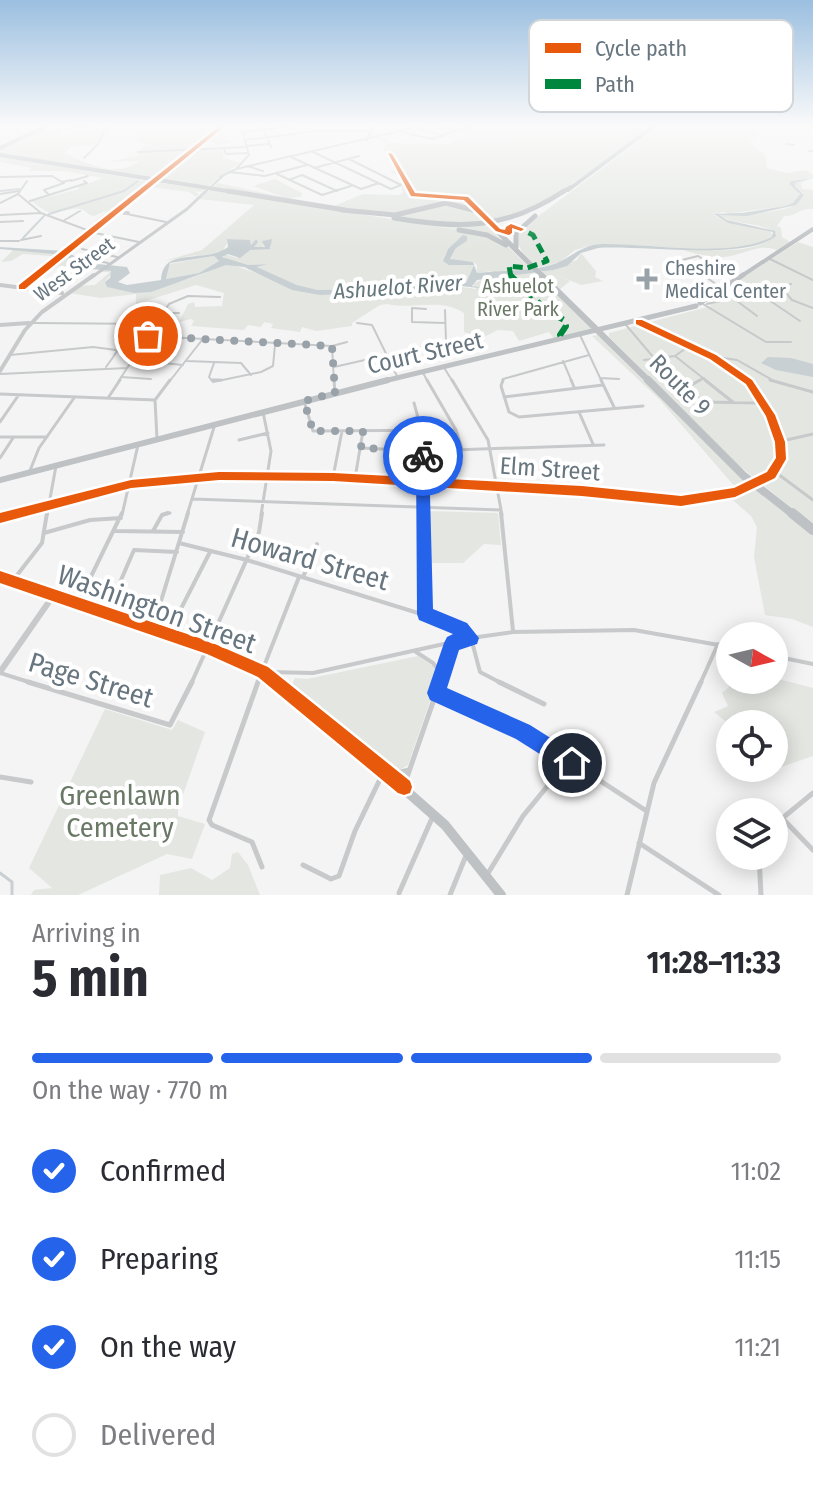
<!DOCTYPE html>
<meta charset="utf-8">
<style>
:root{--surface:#fff;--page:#f7f7f7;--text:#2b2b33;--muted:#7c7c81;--line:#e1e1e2;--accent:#2563eb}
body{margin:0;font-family:"Fira Sans Condensed",sans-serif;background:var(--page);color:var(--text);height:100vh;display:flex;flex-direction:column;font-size:30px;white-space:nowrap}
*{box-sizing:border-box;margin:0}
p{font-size:26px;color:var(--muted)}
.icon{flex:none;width:44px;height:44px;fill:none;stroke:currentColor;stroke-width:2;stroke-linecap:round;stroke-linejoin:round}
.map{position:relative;height:895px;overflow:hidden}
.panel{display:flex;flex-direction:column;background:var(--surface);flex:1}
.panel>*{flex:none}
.needle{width:52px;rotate:98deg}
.tools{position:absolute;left:716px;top:622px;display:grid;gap:16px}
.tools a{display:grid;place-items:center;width:72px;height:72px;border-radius:50%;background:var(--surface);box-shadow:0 4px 20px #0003;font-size:40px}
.pin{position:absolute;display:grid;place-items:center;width:68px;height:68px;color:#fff;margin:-34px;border:4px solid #fff;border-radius:50%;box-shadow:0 2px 8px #0007}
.courier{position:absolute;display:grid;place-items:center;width:80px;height:80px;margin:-40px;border:6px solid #2563eb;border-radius:50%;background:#fff;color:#222;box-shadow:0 2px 10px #0007}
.head em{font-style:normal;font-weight:700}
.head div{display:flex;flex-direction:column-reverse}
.head{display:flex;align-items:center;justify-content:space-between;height:136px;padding:0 32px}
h1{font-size:52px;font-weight:700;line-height:60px}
.bar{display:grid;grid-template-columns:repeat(4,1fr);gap:12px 8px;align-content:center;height:96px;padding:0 32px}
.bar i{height:10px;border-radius:6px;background:var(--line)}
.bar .active{background:var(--accent)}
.bar p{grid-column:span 4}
ol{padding:0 32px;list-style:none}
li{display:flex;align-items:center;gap:24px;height:88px}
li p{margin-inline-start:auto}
li .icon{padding:8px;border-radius:50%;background:var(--accent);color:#fff;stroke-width:4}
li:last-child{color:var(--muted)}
li i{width:44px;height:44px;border:4px solid var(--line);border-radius:50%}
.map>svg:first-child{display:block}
.green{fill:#e3e6e1}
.water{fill:#c9d0d3;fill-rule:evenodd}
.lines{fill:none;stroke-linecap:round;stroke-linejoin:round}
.stream-far1{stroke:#c9d0d3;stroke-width:2}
.stream{stroke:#c9d0d3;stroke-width:3}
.minor-far3{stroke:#c7c9ca;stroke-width:2}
.minor-far2{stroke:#c7c9ca;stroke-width:3}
.minor-far1{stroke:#c7c9ca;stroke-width:4}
.minor{stroke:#c7c9ca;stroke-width:5}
.tertiary-far3{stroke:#c7c9ca;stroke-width:2}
.tertiary-far2{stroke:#c7c9ca;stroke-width:3}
.tertiary-far1{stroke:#c7c9ca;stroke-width:4}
.tertiary{stroke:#c7c9ca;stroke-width:6}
.secondary-far4{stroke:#bec2c5;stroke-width:4}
.secondary-far3{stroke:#bec2c5;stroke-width:5}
.secondary-far2{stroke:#bec2c5;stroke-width:6}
.secondary-far1{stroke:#bec2c5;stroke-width:8}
.secondary{stroke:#bec2c5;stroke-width:10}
.trunk-far4{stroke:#bec2c5;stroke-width:4}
.trunk-far3{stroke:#bec2c5;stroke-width:5}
.trunk-far2{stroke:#bec2c5;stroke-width:6}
.trunk-far1{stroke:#bec2c5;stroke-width:8}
.trunk{stroke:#bec2c5;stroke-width:10}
.quiet-far1{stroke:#00873e;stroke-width:5;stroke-dasharray:10 5;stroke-linecap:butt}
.quiet{stroke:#00873e;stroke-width:6;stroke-dasharray:13 6;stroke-linecap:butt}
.cycleway-casing{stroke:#fff;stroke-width:5}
.cycleway{fill:#e8590c;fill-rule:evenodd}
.route{fill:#2563eb}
.done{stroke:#99a2a9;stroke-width:8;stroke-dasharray:0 14.4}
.poi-dot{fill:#99a2a9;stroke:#fff;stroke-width:3}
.labels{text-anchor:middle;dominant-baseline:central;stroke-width:8;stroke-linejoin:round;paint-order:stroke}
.far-poi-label{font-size:20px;fill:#687680;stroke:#fff;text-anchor:start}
.far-street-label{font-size:20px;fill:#687680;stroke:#fff}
.far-park-label{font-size:20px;fill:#6a7866;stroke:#fff}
.far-water-label{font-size:22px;font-style:italic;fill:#64777d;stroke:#fff}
.street-label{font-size:24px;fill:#687680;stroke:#fff}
.near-street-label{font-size:28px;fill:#687680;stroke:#fff}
.near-park-label{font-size:28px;fill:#6a7866;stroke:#fff}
.key{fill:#fff;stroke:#d2d6d9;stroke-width:2}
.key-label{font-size:22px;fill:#687680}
</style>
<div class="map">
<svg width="813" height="895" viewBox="0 0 813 895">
<rect width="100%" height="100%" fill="#f4f4f4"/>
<path class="green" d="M49 126 66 129 58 137 72 135 74 131 68 130 105 126 95 145 71 147 64 153C91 165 114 178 140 161L106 162 137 156 145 144 132 138C142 129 159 137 168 126H229L224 131 223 140 234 141 215 146V142H205L197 150H222L224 155 222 157 240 163 207 187 158 179 168 169 156 179 0 154V149Z
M488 126H652L646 130 643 128 644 132 539 208 523 216 491 223 475 212 485 223 447 225 212 188 218 183 283 197 253 186 275 179 302 193 301 197 291 198 293 199 334 206 363 194 399 195 403 193 399 176 391 172 394 171 384 150 385 143 380 139 386 137 392 143 449 144Z
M690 126 751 128 759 136 749 141 765 155 767 168 787 173 806 170 813 175V178L791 181 800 195 793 203 785 206 732 213C742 217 788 211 796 204 799 201 800 197 804 194L795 186 797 183 813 180 801 183 802 189 813 190V209C801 207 795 217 784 216L777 226 781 228 782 237 790 242 777 250C758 242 740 257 722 257 712 257 687 253 679 248 707 250 758 256 776 234 760 221 736 226 718 215L730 214 723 212 714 215 728 223 770 231 773 236C738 262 638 240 592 245L575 250 560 262 537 268 522 252 515 237 521 229 655 129Z
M0 156 152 182 149 186 155 182 205 189 201 192 194 191 199 194 196 197 189 192 150 187 107 218 112 220 95 232 87 228 108 210 94 216C85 214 86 207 73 209 49 212 52 218 32 201L79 189 78 187 103 178 64 171H28L32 168 0 162Z
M210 190 478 233 440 226 486 225 593 330 554 339 549 332 519 341 513 331 498 330 482 338 464 332V313C441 297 411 310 387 304L380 305 352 323V326L316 331 302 327 300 332 271 328 273 324 264 322 261 327 248 325 244 330 191 326 194 321 191 319 179 322 188 304 194 302 195 307 222 306 224 293 196 285 136 304V294L101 298 69 293 79 286 95 285 110 272H100L94 276C99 271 107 267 112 273L105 282 107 286C127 296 181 283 202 274 213 269 220 264 233 265L320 295 412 292 442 284 476 289 473 284 487 277 492 271 477 273V265L473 262 450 260 456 248 467 241 461 238 448 249 443 261 474 265 466 283 428 282 402 288 318 290 297 285 257 267 266 264 248 265 223 259 225 254 237 258 250 250 271 248V242L265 240 263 248 254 247 256 239 251 245 250 241 229 239 223 251 193 259 196 255 164 261 202 250 254 205 199 199Z
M798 242 813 247V525L737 464 609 337V333L711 306 706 301Z
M13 250 63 255 95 270 59 266 27 284 56 260 50 261 52 256 23 254 11 261 1 262Z
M581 253 596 271 595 277 603 281 581 285 552 273 570 281 559 290 542 272 577 260Z
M214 256 219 261 199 273 166 279 170 264Z
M598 335 748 483 735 487 660 400 592 336Z
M753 488 813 534V627L792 619 765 615 754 557 757 527 751 516 728 496Z
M427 511 498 513 501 545 484 544 463 563H428Z
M418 656 433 666 438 678 408 765 398 771 388 767 290 688 295 678 307 679Z
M774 678 813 688V756L781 767 774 755V724L730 725 714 712 728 706 722 693 737 680Z
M105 709 172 730 178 720 205 732 178 809V816L205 824 192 859 167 854 78 895H31L34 890 52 888 29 868Z
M238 852 248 865 260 895H159L160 875 191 868 212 880 230 868 232 854Z"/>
<path class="water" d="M813 178 796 183 795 186 804 195 796 205 774 210 747 216 719 215 727 220 775 231 776 236C746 261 640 245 598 248L581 253 567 266 553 270 477 280 472 286 489 289 442 284 412 292 320 295 292 290 244 267 226 265 151 292 134 293 107 287 105 282 110 278 111 271 92 269 63 255 0 249V247L65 251 88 263 127 267 130 273 118 282 127 285 161 280C163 245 204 265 228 247L227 239 250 240 251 245 256 239 258 242 254 247H265L262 241 272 239 270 249 250 250 240 258 228 254 222 257 248 265 267 264 257 267 297 285 318 290 402 288 442 279 466 283 474 265H449L443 261 448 249 463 235 467 236V241L456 248 450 259 473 262 477 273C502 270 527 272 551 265 569 260 580 245 601 244 650 243 730 259 772 237L773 232 728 223 714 214 742 213 785 206 793 203 800 194 789 184 791 181ZM214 256 219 261 199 273 166 279 170 263Z
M768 357 791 358 813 364V377L776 370 761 363Z"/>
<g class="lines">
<path class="stream-far1" d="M0 191 19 189
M49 214 124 191 138 181
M23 238 44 216"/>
<path class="stream" d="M0 873 12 882V895"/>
<path class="minor-far3" d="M262 126 271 147
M443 126 455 130
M477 126H482
M417 128 444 136
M66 129 93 126
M243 132 295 126
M401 132 432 139 470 126
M245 140 319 131H371
M787 144 794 145
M247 146 269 144
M224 149 226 154 248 153
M809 151H813
M138 152 247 147
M313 152 391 189 401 185 349 159
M291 157 361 189 379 183
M84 158 98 144 107 126
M247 166 263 171
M314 168 359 156
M229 172 265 176 307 165
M277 174 322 195 351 186
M0 177 52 176 62 182 71 180
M289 180 302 175 337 191
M27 181 18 194 41 213
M71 181 88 176
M0 194 19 191
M49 195 44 190 64 183
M30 201 87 183 84 181
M0 203 18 194
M126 212H128L129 213 124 214Z
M127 214 166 222
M0 215 41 213 95 233 139 242
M63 221 80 211
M0 222 23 221
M21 240 41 236
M0 241H19
M82 249 117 257
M93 252 84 258 108 263
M770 259 813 280
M780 286 792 300 813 308
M720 287 682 260 698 256 734 278
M757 292 800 321
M733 298 757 316
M703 304 766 342H791
M707 304 791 284
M426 309 412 308V322L445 323
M445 310 446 341
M162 313H179
M639 322 721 362 746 382
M34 323 154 324
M357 323 372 325 397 376
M626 325 654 358
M580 335 602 382
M148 336 332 346 347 342
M332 346 334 382
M10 355 93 347 116 350
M114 355 138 323
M675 356 708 382
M717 357 737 360 776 382
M132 360 183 365
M644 360 675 356 689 346
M186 361 241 363 251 375
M563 361 572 382
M159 362 179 338
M214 363 209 377 213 382 261 372 273 366 275 345
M443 366 453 382
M106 367 129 335
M334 367 457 339
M422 371 428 382
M0 374 127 368
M121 377 151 379
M600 378 619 379
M118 382 169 304 188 296 220 297
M169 382 202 340
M502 382 503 379 589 355
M696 382 704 378"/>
<path class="minor-far2" d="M212 380H221
M334 380 335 393
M427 380 456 430 462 449
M452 380 488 440 502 515
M503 380 501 386 509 412 519 417 643 406
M571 380 574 387
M601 380 614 407
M700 380 688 387 702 402 762 403
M705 380 734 403
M744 380C771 407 798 455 759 483
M770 380 813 392
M0 394 155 400
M504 397 603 385
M108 398 120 380
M155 400 170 380
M155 400 157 439
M304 401 313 431 456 430
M414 403 422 432 423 515
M579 412 593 444
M0 422 18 396
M0 437H47
M239 440 268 433
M782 441 813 434
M361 448 423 451 604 445
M0 458 13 438
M774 471 813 500
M29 473 39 448 74 398
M333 477 342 431
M355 478 363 431
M193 499 501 510
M10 515 131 484 269 474 582 491 681 501 715 497 752 486
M47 515 56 466
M122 515 138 445
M162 515 170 513
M187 515 215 424
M261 515 271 451 263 412"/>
<path class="minor-far1" d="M423 513 425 614
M501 513 513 631
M0 518 18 513
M115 531 183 532
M153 531 162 515 168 513
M44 533 90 520 121 518
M179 543 247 560 447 622 471 638 480 672 503 684
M303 577 317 544
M14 579 42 543 47 513
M79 601 122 513
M108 610 134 550 177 552
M153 627 188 513
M168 634 210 552
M416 652 433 663 442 675
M774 656 813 664
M267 672 313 673 471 638 513 632 634 630 730 647
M0 673 35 684
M191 684 259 532 262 513
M257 684 299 577
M439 684 453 643
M700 684 718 644"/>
<path class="minor" d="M28 682 170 725 192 682
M258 682 209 820 212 825 252 842 262 867
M499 682 544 704
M436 693 536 739 645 810
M393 774 409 770
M0 777 31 782
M405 783 440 682
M783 819 813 850
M774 825 813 793
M639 843 719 895
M759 856 761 895
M303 865 331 879 339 876 355 831 383 773
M487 875 523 816 568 761
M399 893 433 816
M450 895 465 858
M627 895 654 783 701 682"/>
<path class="tertiary-far3" d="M366 141 374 126
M236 169 421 126
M220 177 236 169 249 155 241 126
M204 193 223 176"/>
<path class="tertiary-far2" d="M92 277 187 209 206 191"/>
<path class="tertiary-far1" d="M0 285 62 293
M0 325 29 323
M0 371 25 330 42 312 94 275"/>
<path class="tertiary" d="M0 672 53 596"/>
<path class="secondary-far4" d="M740 277 813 229"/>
<path class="secondary-far3" d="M700 303 743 275
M380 382 696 306"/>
<path class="secondary-far2" d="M0 480 388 380"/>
<path class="secondary-far1" d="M0 577 208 648 263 672 278 684"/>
<path class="secondary" d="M275 682 353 744 445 825 501 895"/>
<path class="trunk-far4" d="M0 148 47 126
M0 155 240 193
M568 190 654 126
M561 193 571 187"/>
<path class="trunk-far3" d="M228 191 345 210
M342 210 395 215 446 203 477 211 543 277
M394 218C461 229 505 230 564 191
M459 230 487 235 506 245
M516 247V233L535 216"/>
<path class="trunk-far2" d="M541 275 650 382"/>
<path class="trunk-far1" d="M648 380 744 476 794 515"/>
<path class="trunk" d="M792 513 813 530"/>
<path class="quiet-far1" d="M511 277 509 266 527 268 547 261 533 235 521 229"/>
<path class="quiet" d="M510 275 546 310 564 320 566 326 560 335 562 339"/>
<defs>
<path id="cycleway" d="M220 126H225L25 289H19V285Z
M388 153 392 154 415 193 468 197 500 229 505 230 506 227 511 224 524 229 521 231 512 228V233L509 235 496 231 464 200 411 196Z
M636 320H642L716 355 752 380 775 415 785 442 786 459 775 478 735 497 681 506 582 496 333 481 219 480 131 488 0 523V513L131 480 219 472 333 473 582 486 681 496 734 488 767 472 776 458 775 442 766 416 746 384 710 359 636 324Z
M0 571 208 641 268 667 410 781 412 787 410 793 404 795 398 793 258 677 207 654 0 583Z"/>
</defs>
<use href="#cycleway" class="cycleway-casing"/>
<use href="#cycleway" class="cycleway"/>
</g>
<linearGradient id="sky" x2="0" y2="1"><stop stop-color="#9bbfe0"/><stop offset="0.5" stop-color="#fafafa"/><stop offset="1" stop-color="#fafafa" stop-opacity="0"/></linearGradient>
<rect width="813" height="251" fill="url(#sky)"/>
<path class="route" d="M423 451 429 456 433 609 467 623 479 638 477 644 459 650 447 688 530 725 579 756 582 763 579 770 572 773 565 770 516 739 430 700 427 693 444 643 447 637 453 634 419 620 417 614 416 456Z"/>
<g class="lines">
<path class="done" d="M148 336 332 346 335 393 304 401 313 431H363L361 448 423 451V456"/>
</g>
<path class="poi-dot" d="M643 267h8v8h8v8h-8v8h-8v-8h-8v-8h8z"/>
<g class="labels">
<g class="far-poi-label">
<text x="665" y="268">Cheshire<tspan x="665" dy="23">Medical Center</tspan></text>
</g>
<g class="far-street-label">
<text transform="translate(74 269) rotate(-36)">West Street</text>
</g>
<g class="far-park-label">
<text x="518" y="286">Ashuelot<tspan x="518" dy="23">River Park</tspan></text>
</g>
<g class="far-water-label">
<text transform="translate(398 287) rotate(-4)">Ashuelot River</text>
</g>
<g class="street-label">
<text transform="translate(425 353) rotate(-13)">Court Street</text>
<text transform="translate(680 385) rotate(45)">Route 9</text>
<text transform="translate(550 469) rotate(4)">Elm Street</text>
</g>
<g class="near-street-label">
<text transform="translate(310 559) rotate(16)">Howard Street</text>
<text transform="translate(157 609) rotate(20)">Washington Street</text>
<text transform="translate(91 680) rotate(17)">Page Street</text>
</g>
<g class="near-park-label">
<text x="120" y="795">Greenlawn<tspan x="120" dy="32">Cemetery</tspan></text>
</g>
</g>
<rect x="529" y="20" width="264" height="92" rx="12" class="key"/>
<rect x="545" y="43" width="36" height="10" fill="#e8590c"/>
<rect x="545" y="79" width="36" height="10" fill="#00873e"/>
<g class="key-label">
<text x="595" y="56">Cycle path</text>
<text x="595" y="92">Path</text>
</g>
</svg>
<div class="tools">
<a><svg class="needle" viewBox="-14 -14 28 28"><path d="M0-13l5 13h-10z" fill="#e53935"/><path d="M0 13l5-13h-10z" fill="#7c7c81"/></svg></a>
<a><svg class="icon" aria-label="locate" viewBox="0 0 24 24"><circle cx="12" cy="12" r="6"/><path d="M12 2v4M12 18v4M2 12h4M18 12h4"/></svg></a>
<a><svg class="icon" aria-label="layers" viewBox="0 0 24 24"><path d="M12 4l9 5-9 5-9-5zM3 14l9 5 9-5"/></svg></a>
</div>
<div class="pin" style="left:148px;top:336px;background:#ea580c"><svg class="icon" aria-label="bag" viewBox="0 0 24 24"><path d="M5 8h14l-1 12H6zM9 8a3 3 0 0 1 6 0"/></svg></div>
<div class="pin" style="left:572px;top:763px;background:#1f2937"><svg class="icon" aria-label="home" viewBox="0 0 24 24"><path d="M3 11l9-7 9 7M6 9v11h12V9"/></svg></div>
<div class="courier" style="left:423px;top:456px"><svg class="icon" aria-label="bike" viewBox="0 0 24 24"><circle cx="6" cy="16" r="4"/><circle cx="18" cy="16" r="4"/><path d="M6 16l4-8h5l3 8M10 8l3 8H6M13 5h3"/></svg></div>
</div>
<section class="panel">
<div class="head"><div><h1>5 min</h1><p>Arriving in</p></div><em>11:28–11:33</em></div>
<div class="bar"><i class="active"></i><i class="active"></i><i class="active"></i><i></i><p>On the way · 770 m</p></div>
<ol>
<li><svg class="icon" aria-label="check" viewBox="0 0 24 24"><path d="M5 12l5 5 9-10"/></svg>Confirmed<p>11:02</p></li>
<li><svg class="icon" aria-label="check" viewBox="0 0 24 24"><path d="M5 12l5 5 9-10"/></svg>Preparing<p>11:15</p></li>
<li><svg class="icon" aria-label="check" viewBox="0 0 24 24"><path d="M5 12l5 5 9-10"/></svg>On the way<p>11:21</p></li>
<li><i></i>Delivered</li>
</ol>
</section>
